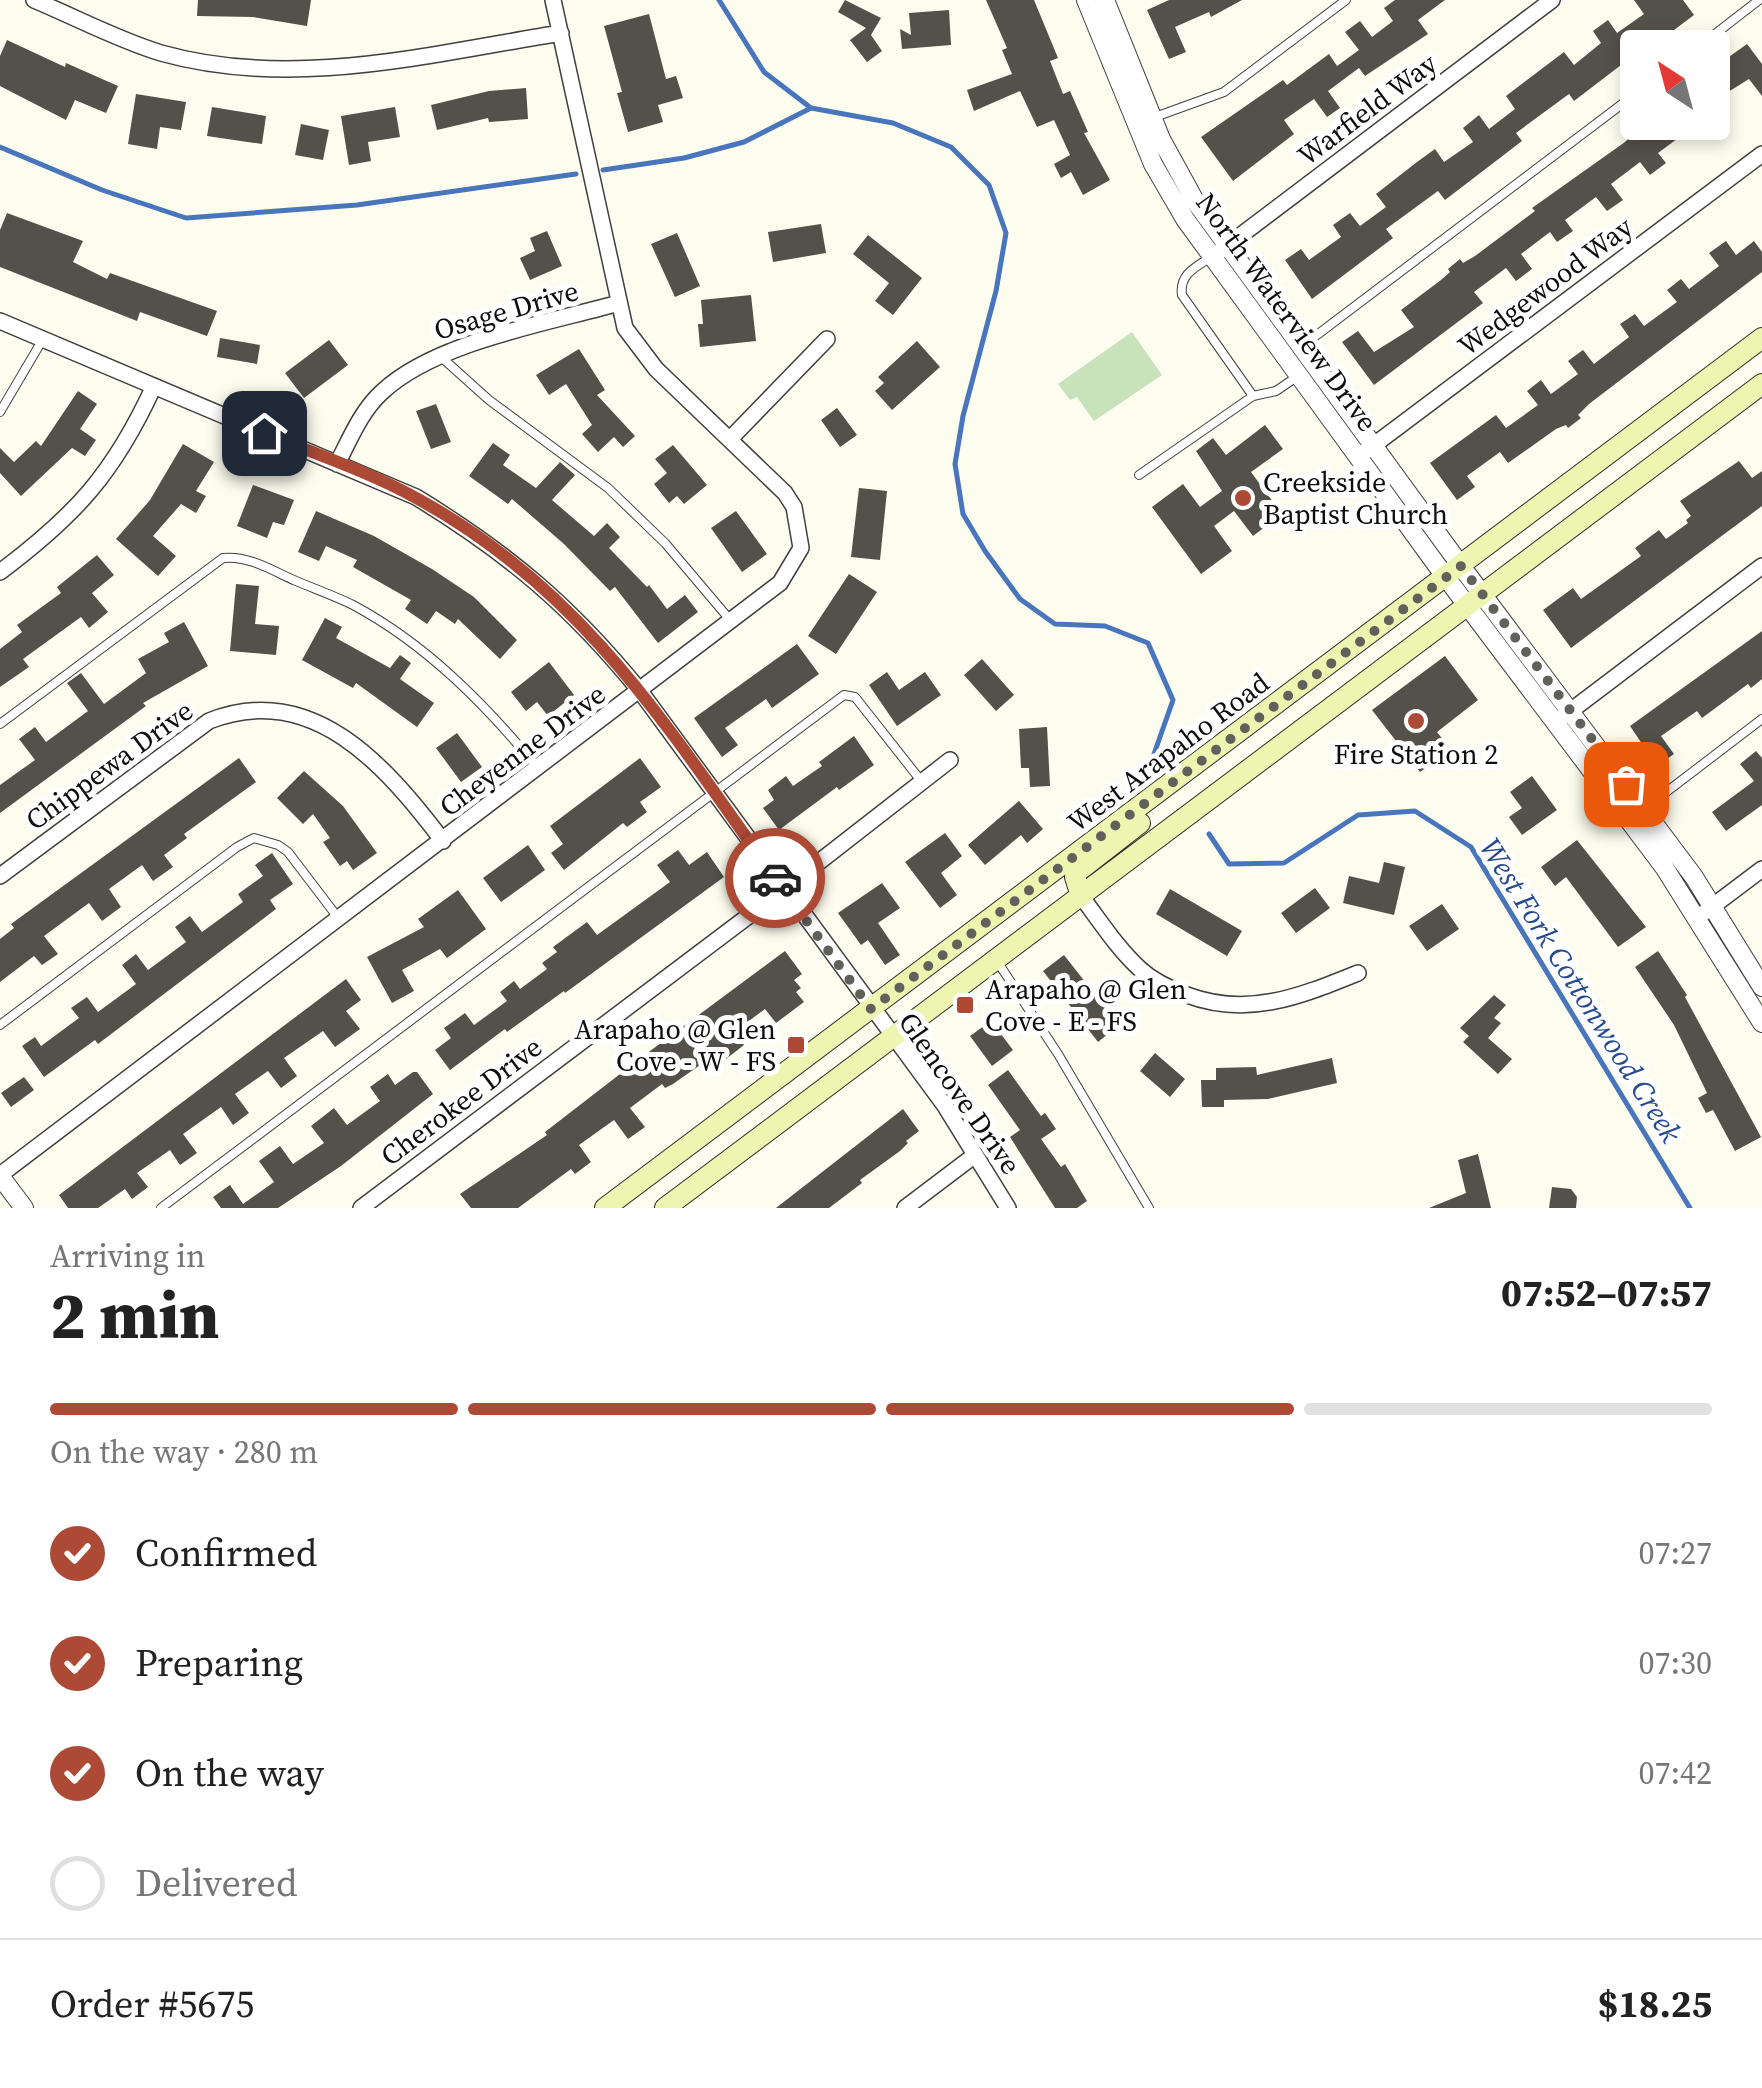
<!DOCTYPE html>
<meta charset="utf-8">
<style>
:root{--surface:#fff;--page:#f6f6f6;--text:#222;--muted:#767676;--line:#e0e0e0;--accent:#ac4a35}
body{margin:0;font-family:"Source Serif 4",serif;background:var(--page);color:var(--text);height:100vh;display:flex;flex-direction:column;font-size:38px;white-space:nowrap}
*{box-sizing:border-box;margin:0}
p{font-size:32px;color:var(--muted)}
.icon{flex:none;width:55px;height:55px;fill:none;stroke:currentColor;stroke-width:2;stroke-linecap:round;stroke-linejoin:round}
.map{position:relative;height:1208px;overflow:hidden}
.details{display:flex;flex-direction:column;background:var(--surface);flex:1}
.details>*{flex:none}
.needle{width:65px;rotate:324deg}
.buttons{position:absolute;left:1620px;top:30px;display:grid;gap:20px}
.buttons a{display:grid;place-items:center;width:110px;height:110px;border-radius:10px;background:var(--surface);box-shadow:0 5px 15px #0003;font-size:50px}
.pin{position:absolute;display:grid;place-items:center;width:85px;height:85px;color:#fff;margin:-42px;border-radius:20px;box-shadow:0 5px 15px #0006}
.courier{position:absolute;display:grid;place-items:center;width:100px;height:100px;margin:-50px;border:8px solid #ac4a35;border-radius:50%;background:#fff;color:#222;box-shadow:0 2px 12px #0007}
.overview em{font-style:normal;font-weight:800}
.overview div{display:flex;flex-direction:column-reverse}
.overview{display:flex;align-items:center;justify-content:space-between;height:170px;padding:0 50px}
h1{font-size:65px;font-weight:800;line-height:75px}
.bar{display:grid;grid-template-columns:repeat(4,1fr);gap:15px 10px;align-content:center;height:120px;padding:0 50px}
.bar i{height:12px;border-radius:8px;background:var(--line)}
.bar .active{background:var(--accent)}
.bar p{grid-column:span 4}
.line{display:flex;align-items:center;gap:25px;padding:0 50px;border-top:2px solid var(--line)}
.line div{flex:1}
ol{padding:0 50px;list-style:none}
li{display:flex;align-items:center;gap:30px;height:110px}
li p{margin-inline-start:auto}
li .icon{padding:10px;border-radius:50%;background:var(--accent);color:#fff;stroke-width:4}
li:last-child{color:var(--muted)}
li i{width:55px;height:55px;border:5px solid var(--line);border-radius:50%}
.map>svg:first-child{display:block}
.green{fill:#c8e3bc}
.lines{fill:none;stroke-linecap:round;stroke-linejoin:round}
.stream{stroke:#4975bd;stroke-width:5}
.building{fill:#54504a}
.service-casing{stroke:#404040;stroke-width:10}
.minor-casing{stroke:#404040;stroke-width:18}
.tertiary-casing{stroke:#404040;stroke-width:20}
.secondary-casing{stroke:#2f2f2f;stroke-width:22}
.service{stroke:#fff;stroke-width:8}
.minor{stroke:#fff;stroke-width:15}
.tertiary{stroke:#fff;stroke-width:18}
.secondary{stroke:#eef5b1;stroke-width:20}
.done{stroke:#61615c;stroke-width:10;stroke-dasharray:0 18}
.route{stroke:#ac4a35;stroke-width:12}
.poi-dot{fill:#ac4a35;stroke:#fff;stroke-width:4}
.labels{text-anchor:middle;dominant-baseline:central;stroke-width:10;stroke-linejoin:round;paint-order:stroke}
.street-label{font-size:28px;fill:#0d0d0d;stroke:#fff}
.poi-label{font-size:28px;fill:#0d0d0d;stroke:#fff;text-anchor:start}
.water-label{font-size:30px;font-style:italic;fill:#254a8f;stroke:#fff}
</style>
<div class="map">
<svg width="1762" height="1208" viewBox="0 0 1762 1208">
<rect width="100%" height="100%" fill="#fdfdef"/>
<path class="green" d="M1132 332 1162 375 1094 421 1077 397 1070 400 1058 384Z"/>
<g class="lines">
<path class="stream" d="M719 0 764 72 811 108 893 123 951 147 989 185 1006 233 996 291 963 416 955 464 963 514 985 551 1020 599 1055 624 1105 626 1148 643 1173 700 1154 754 1160 766
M0 147 102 190 186 218 357 205 576 174
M603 170 684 158 744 142 811 108
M1209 834 1229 864 1284 863 1358 815 1415 811 1471 847 1690 1208"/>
</g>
<path class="building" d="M198 0H311L307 26 253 17 197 16Z
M845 0 881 18 871 35 882 51 867 62 850 40 866 28 838 12Z
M986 0H1034L1058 58 1050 61 1063 94 1070 91 1088 132 1084 133 1110 180 1083 195 1071 172 1061 178 1054 164 1070 155 1054 120 1037 127 1020 91 974 111 967 90 1012 74 1002 50 1007 48Z
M1169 0H1242L1211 17 1209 12 1175 27 1186 52 1169 59 1147 10Z
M1395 0H1445L1418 20 1428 34 1365 76 1359 68 1328 91 1340 108 1327 117 1314 99 1284 120 1294 134 1233 181 1201 137 1283 80 1287 85 1329 54 1337 66 1359 50 1345 32 1360 21 1372 37 1393 21 1384 8Z
M1634 0H1683L1694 15 1662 39 1660 36 1644 48H1638V52L1574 101 1569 94 1516 133 1522 141 1445 200 1438 191 1386 229 1393 238 1312 299 1285 260 1301 249 1309 260 1341 237 1333 225 1350 213 1360 226 1386 207 1376 194 1417 162 1435 149 1444 162 1473 142 1463 128 1479 115 1489 129 1515 109 1506 96 1564 52 1574 65 1601 43 1593 31 1608 20 1617 33 1644 14Z
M949 10 951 45 902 49 900 29 911 35 909 13Z
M649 14 666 79 676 76 683 98 658 105 663 122 628 132 617 93 622 92 604 26Z
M7 40 65 67 66 63 118 86 106 113 75 100 66 120 0 86V56Z
M1747 44 1762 64V96L1749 79 1712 102V69Z
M526 88 528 119 489 122 488 118 437 130 431 105 489 91Z
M136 94 186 102 181 130 160 127 157 149 128 144Z
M212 107 266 116 262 144 207 136Z
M395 107 400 137 368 142 371 161 349 165 341 116Z
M1641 122H1719L1696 140 1689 130 1658 153 1666 163 1650 175 1640 162 1611 184 1623 200 1607 211 1596 197 1565 220 1573 231 1557 242 1550 232 1521 254 1532 269 1516 281 1506 268 1474 292 1483 303 1374 385 1342 342 1358 331 1374 352 1414 327 1401 310 1441 280 1450 272 1448 269 1460 259 1463 263 1475 256 1535 211 1532 208 1625 142 1634 133 1632 129Z
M301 124 329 130 323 160 295 155Z
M7 213 83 241 73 262 107 279 110 273 217 311 207 336 140 312 137 321 0 267V230Z
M821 224 826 253 773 262 768 232Z
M547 231 562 266 530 280 520 258 535 251 530 238Z
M677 233 700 286 675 297 651 244Z
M868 235 922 278 893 315 875 301 889 283 853 254Z
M1726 241 1736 255 1754 241 1762 252V272L1589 404 1578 415 1581 418 1568 428 1566 425 1556 429 1508 463 1500 452 1467 476 1475 487 1457 500 1430 463 1496 415 1506 428 1538 405 1527 391 1541 380 1551 394 1578 374 1568 361 1583 350 1594 364 1629 337 1620 324 1635 314 1644 326 1677 302 1667 290 1681 279 1689 289 1719 266 1709 253Z
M751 295 756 341 700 347 698 324H703L701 300Z
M220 338 260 345 257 364 217 357Z
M329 340 348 365 304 398 285 373Z
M917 341 940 367 892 410 875 391 884 383 878 377Z
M579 349 605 390 597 395 635 436 623 447 614 437 598 452 582 434 592 425 566 384 549 395 536 375Z
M78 391 97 404 80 429 96 440 85 456 72 448 21 496 0 473V448L14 462 36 441 41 446Z
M436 404 451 442 431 449 416 411Z
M837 408 857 435 840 447 821 420Z
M1265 425 1283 449 1251 472 1282 514 1253 536 1234 511 1214 526 1232 551 1201 574 1152 507 1183 484 1200 507 1222 491 1196 451 1213 438 1226 455Z
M493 443 510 455 503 465 536 488 560 462 575 475 552 500 594 536 607 523 620 537 609 548 647 587 649 585 667 609 685 595 698 612 658 643 615 587 610 591 564 544 512 499 508 504 469 476Z
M183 444 214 462 196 491 206 496 196 513 181 504 153 536 176 556 158 576 116 539 150 500Z
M673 445 707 485 684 504 677 496 669 503 654 484 667 473 655 459Z
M1739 461 1752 478 1762 471V506L1571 648 1543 610 1573 588 1581 599 1641 556 1635 548 1659 530 1666 539 1688 523 1686 520 1691 516 1680 501Z
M253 485 294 500 284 525 273 522 267 538 237 526Z
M859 488 887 491 880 560 851 557Z
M316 511 374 536 432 569 474 597 517 640 500 659 458 619 455 624 436 611 427 624 405 609 411 600 353 567 357 560 326 546 319 561 298 552Z
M736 511 767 554 742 572 711 528Z
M97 555 114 575 92 593 108 612 89 628 81 617 23 659 29 667 0 687V649L22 632 17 625 61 593 57 587Z
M849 574 877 592 836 654 808 636Z
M236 584 259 586 255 624 279 626 276 655 230 651Z
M325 618 342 627 336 638 390 668 400 655 411 663 400 679 434 703 417 727 356 683 353 688 302 660Z
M184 622 208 666 143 703 146 706 0 813V785L35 760 19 739 35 727 46 742 88 711 67 683 81 673 104 704 146 673 138 659 169 642 164 633Z
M1762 631V679L1751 688 1748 684 1702 718 1697 711 1661 736 1674 754 1657 766 1630 726Z
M797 644 819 674 772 708 766 699 725 728 738 745 722 757 694 718Z
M1445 656 1478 700 1437 732 1451 750 1420 772 1372 710Z
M982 659 1014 695 996 711 964 675Z
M549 662 574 695 548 716 537 702 526 711 511 692Z
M887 672 899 690 925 672 941 695 897 726 869 685Z
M1047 727 1050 786 1030 787 1029 768H1021L1019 729Z
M457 733 482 767 461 782 436 748Z
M854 736 874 765 839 790 837 787 779 830 763 808 774 800 768 790 786 776 793 786 822 766 819 762Z
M1756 751 1762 758V805L1726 831 1712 812 1754 781 1740 764Z
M239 758 256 782 184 834 187 838 164 855 173 867 153 881 142 865 109 889 121 907 102 921 89 903 44 936 58 954 42 965 34 956 0 982V939L14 928 11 924Z
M640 758 661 787 640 802 647 812 627 827 623 823 564 870 551 853 563 844 550 826Z
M304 771 343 806 377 853 353 870 347 861 340 866 323 842 330 838 313 814 303 824 277 798Z
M1532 776 1557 810 1522 835 1509 817 1522 808 1510 792Z
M1019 801 1043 829 1027 843 1021 835 985 865 968 845Z
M945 833 962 856 941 873 957 895 940 908 905 862Z
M1577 840 1646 927 1618 947 1566 877 1555 886 1541 867Z
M528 845 545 870 501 902 483 878Z
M678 850 689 865 707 852 724 877 565 993 564 991 507 1032 505 1029 450 1070 435 1050 451 1038 444 1028 465 1013 474 1025 507 1001 500 992 514 981 520 989 547 969 542 963 557 952 553 947 587 922 597 935 670 882 657 865Z
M272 853 293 884 270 900 276 909 98 1044 95 1040 44 1077 22 1046 35 1037 41 1046 79 1018 71 1008 87 997 98 1012 136 984 122 965 136 954 148 970 186 942 175 927 190 916 202 932 243 902 238 894 263 876 255 865Z
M1384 862 1405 867 1394 915 1343 903 1349 876 1379 883Z
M882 883 900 908 878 923 900 955 885 965 868 940 861 945 838 913Z
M1315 888 1330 908 1296 933 1281 913Z
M1170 889 1242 931 1227 956 1156 914Z
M458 890 486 929 447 958 440 949 402 970 414 991 392 1003 367 957 424 927 418 919Z
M1442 904 1459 929 1427 951 1409 926Z
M785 951 802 974 794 980 801 988 796 992 804 1002 776 1023 765 1009 734 1032 744 1045 726 1059 720 1051 673 1084 665 1088 662 1084 630 1108 645 1127 628 1139 614 1120 579 1145 591 1162 575 1174 571 1169 518 1208H471L460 1194 547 1135 545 1132 642 1057Z
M1658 951 1687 995 1685 997 1761 1137 1735 1151 1713 1110 1706 1113 1698 1098 1707 1093 1674 1025 1635 967Z
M1064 955 1119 1025 1098 1042 1043 971Z
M346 979 361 1000 346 1011 360 1029 335 1047 323 1031 284 1058 297 1076 281 1088 268 1071 235 1094 249 1113 233 1125 221 1107 183 1134 197 1153 180 1165 170 1150 137 1173 148 1187 132 1199 125 1189 98 1208H68L59 1195Z
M1494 995 1506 1005 1494 1018 1501 1023 1488 1038 1512 1059 1498 1074 1463 1042 1469 1036 1460 1028Z
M991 1021 1013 1050 992 1066 970 1036Z
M1155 1053 1185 1079 1170 1097 1140 1071Z
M1332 1058 1337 1083 1268 1099 1224 1100V1107H1202L1201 1080H1216V1068L1256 1067 1257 1075Z
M1008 1070 1041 1116 1045 1113 1056 1129 1041 1139 1061 1167 1065 1164 1087 1201 1077 1208H1055L1010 1137 1020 1130 988 1085Z
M413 1072H417L433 1094 341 1166 278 1208H221L213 1197 230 1185 243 1204 274 1182 259 1161 280 1146 293 1164 324 1143 311 1126 334 1108 347 1125 380 1101 370 1087 388 1074 395 1085Z
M24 1077 34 1090 11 1107 1 1093Z
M903 1109 919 1131 906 1141 908 1143 900 1151 860 1180 862 1183 829 1208H776Z
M1478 1154 1491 1208H1429L1466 1193 1458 1160Z
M1552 1187 1571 1189 1577 1197 1576 1208H1549Z"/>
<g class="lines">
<defs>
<path id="service" d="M1697 48 1759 0
M1155 117 1224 92 1346 0
M1301 347 1638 92
M440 356 489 400 608 488 665 543 731 621
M1253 396 1276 391 1298 376
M0 412 43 339
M1139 475 1253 396 1182 295C1179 274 1196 267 1211 257
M0 724 223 558C248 555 273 571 296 581 315 589 335 596 353 605 426 644 485 704 538 768
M1644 809 1762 719
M997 961 1058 1054 1149 1208
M0 1025 237 847 254 838 278 845 288 852 339 919
M161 1208 844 695 855 697 922 782"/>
<path id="minor" d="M34 0C75 17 118 40 161 53 292 90 430 54 561 33
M1220 251 1552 0
M0 321 416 497C509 554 571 606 640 691L945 1106 1008 1208
M731 438 827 339
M1358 457 1762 154
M337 464C350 439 361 411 382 392 435 342 548 323 619 303
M0 572C76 515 114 473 154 386
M1556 722 1762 566
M0 876 209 721C312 680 386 766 443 841
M1081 896C1100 921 1117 948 1140 969 1153 981 1170 989 1187 995 1248 1018 1301 996 1358 973
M1705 912 1762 869
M0 1175 780 583 801 548 794 507 785 493 656 369 625 328 553 0
M361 1208 783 890 950 760
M905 1208 975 1155"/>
<path id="tertiary" d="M1086 0 1153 164 1185 219 1436 564 1664 867 1762 1023
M1105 0 1161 139 1195 201 1461 566 1694 877 1762 987
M0 1176 24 1208"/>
<path id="secondary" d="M1081 896 1075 877 1077 872 1140 823
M605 1208 1762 338
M665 1208 1762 384"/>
</defs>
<use href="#service" class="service-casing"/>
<use href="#minor" class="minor-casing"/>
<use href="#tertiary" class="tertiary-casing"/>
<use href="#secondary" class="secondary-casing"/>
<use href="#service" class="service"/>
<use href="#minor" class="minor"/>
<use href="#tertiary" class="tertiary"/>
<use href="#secondary" class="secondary"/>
</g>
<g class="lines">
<path class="done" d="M775 878 871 1009 1461 566 1626 784"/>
<path class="route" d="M264 433C315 454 370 472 418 499 584 590 669 729 775 878"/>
</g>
<g class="poi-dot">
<circle cx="1243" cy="498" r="10"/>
<circle cx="1416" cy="721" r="10"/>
<rect x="955" y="995" width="20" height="20" rx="5"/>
<rect x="786" y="1035" width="20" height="20" rx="5"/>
</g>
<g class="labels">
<g class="street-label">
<text transform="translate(1367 109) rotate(-37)">Warfield Way</text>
<text transform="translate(1545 286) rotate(-37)">Wedgewood Way</text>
<text transform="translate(506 310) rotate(-16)">Osage Drive</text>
<text transform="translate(1287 312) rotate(54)">North Waterview Drive</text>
<text transform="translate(522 750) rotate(-37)">Cheyenne Drive</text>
<text transform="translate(1168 752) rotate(-37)">West Arapaho Road</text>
<text transform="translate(109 765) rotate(-36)">Chippewa Drive</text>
<text transform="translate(960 1093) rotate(55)">Glencove Drive</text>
<text transform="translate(461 1101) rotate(-37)">Cherokee Drive</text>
</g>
<g class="poi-label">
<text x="1263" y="482">Creekside<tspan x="1263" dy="32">Baptist Church</tspan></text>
<text x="1416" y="754" text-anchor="middle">Fire Station 2</text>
<text x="985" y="989">Arapaho @ Glen<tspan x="985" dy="32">Cove - E - FS</tspan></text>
<text x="776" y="1029" text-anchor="end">Arapaho @ Glen<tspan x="776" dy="32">Cove - W - FS</tspan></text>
</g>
<g class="water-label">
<text transform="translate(1581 990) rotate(58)">West Fork Cottonwood Creek</text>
</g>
</g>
</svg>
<div class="buttons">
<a><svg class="needle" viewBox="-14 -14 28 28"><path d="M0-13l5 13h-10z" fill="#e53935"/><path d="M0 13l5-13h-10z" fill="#767676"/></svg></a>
</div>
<div class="pin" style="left:1626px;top:784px;background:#ea580c"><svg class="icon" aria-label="bag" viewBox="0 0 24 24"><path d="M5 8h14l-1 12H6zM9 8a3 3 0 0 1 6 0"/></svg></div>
<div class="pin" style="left:264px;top:433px;background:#1f2937"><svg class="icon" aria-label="home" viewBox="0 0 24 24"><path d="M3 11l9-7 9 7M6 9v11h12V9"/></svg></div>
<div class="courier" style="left:775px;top:878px"><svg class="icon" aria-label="car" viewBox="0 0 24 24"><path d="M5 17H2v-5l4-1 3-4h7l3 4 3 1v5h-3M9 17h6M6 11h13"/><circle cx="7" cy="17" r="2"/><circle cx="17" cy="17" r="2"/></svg></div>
</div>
<section class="details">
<div class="overview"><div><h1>2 min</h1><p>Arriving in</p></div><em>07:52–07:57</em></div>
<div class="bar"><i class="active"></i><i class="active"></i><i class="active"></i><i></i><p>On the way · 280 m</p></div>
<ol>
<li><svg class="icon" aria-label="check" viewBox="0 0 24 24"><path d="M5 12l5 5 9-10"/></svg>Confirmed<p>07:27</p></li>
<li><svg class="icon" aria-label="check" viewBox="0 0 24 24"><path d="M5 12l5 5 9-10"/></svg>Preparing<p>07:30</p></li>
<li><svg class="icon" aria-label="check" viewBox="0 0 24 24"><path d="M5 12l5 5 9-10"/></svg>On the way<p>07:42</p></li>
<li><i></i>Delivered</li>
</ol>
<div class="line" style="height:130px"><div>Order #5675</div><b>$18.25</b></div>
</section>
